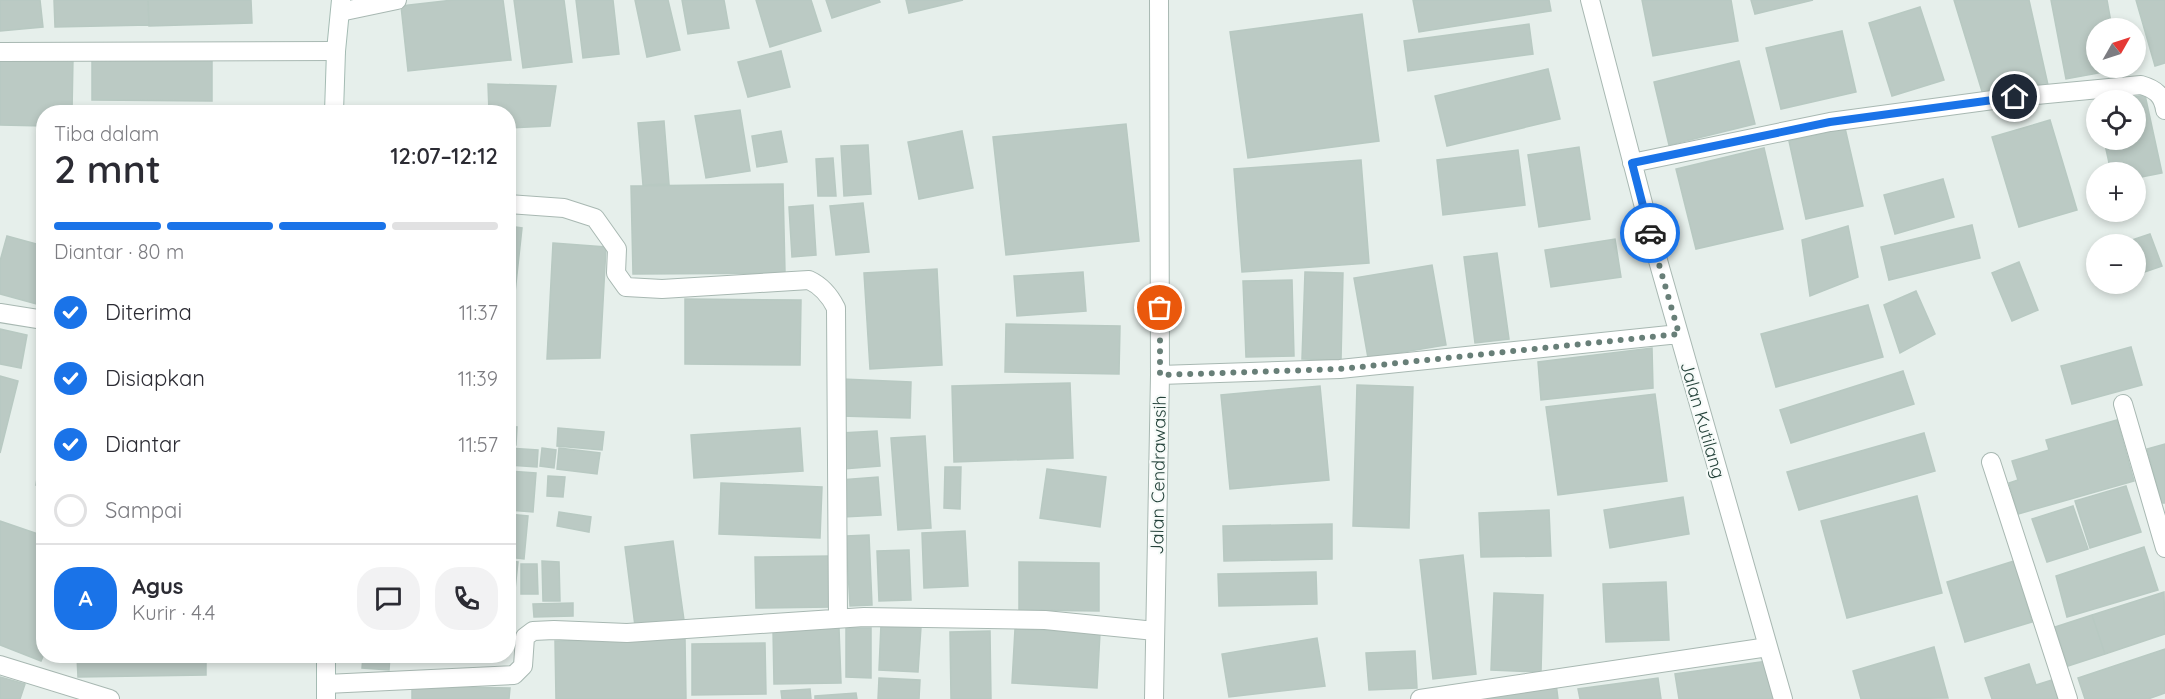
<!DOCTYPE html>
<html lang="id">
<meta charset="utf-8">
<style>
:root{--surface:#fff;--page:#f2f2f3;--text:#2b2b33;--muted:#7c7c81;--line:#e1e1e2;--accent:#1a73e8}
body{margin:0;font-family:Quicksand,sans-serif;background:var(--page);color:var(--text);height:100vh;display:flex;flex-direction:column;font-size:22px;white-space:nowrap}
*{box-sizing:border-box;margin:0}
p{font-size:20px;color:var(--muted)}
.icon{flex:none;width:33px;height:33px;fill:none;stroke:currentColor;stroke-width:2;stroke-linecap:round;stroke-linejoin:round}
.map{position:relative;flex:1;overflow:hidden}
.panel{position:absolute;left:36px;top:105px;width:480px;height:558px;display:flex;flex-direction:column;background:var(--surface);border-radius:24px;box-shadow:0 3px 9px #0003}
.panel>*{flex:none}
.needle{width:39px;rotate:51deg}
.fabs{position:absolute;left:2086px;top:18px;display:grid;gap:12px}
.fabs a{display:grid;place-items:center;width:60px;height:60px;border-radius:50%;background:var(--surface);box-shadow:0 3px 9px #0003;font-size:30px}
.pin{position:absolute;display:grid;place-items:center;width:51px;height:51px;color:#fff;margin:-26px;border:3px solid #fff;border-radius:50%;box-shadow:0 2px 6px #0007}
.courier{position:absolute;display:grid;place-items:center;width:60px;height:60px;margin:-30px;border:4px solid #1a73e8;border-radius:50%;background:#fff;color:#222;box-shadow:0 2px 8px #0007}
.head em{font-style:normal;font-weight:600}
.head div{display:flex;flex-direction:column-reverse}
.head{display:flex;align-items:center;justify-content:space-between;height:102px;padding:0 18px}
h1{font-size:39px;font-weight:600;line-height:45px}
.bar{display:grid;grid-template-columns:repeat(4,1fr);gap:9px 6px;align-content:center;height:72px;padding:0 18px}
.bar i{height:8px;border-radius:4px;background:var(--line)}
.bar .on{background:var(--accent)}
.bar p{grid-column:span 4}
.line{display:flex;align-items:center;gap:15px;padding:0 18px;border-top:2px solid var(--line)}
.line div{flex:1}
.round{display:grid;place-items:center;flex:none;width:63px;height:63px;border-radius:24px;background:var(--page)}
ol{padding:0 18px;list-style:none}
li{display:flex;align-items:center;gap:18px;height:66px}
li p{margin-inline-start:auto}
li .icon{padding:6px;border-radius:50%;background:var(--accent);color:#fff;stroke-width:4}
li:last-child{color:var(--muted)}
li i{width:33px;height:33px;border:3px solid var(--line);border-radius:50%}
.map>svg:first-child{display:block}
.building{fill:#bbcac4;stroke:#b8c9c2;stroke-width:1.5}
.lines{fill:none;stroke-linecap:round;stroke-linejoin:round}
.street-casing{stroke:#a8b8b2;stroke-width:20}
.secondary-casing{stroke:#a4bbb3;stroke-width:20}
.street{stroke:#fff;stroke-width:18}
.secondary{stroke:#fff;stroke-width:18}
.done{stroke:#687f78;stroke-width:6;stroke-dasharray:0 10.8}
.route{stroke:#1a73e8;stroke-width:8}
.labels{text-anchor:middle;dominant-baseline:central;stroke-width:4.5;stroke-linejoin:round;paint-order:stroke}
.street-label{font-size:18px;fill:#24423a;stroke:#f7fbf9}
</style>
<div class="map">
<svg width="2165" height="699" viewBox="0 0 2165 699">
<rect width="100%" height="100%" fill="#e6efeb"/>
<path class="building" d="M0 0H40L43 27 0 31Z
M54 0H148L149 25 55 27Z
M148 0H251L252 23 149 26Z
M453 0H503L511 60 408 71 401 6Z
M514 0H564L572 62 523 68Z
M576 0H613L619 54 583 58Z
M635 0H668L680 50 647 57Z
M682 0H724L729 28 688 34Z
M756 0H811L821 31 770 47Z
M826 0H879L880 2 832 18Z
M906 0H963L909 13Z
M1413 0H1549L1551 11 1419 32Z
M1642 0H1731L1738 41 1653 56Z
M1751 0H1813L1755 14Z
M1954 0H2029L2048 85 1984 98Z
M2051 0H2107L2112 28H2097V68L2120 69 2066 79Z
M2136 0H2165V63L2155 66Z
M1920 7 1944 80 1892 96 1869 23Z
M1362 14 1379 141 1248 158 1230 32Z
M1529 24 1533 54 1408 71 1404 41Z
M1842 31 1856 92 1781 109 1766 48Z
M781 51 790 87 748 97 738 62Z
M0 56 73 58 72 112H44V126L0 125Z
M92 57 212 59V101L92 100Z
M1739 61 1755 124 1669 145 1654 82Z
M1548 69 1560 119 1447 146 1435 96Z
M488 84 556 86 550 126 508 128V112H489Z
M2145 95 2162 173 2136 178V172H2111L2104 140H2136V100H2118Z
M740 110 750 171 706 178 695 116Z
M2050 120 2077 210 2019 227 1992 137Z
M664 121 669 184 643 185 638 123Z
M1126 124 1139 241 1006 255 993 137Z
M1845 128 1863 206 1806 219 1789 141Z
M781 131 787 162 757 167 752 136Z
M962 131 973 188 919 199 908 142Z
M868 145 871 194 844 196 841 146Z
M1579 147 1590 219 1539 227 1528 155Z
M1764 148 1783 229 1696 249 1676 169Z
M1518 150 1525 205 1443 215 1437 160Z
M833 158 836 196H818L816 159Z
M1361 160 1369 263 1242 272 1234 169Z
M1943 179 1954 217 1895 234 1884 195Z
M783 184 785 273 633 274 631 186Z
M863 203 869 252 836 255 830 206Z
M813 205 816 255 792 257 789 207Z
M1972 225 1980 258 1889 280 1881 247Z
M508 226 522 228 509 348H508Z
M1848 226 1858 277 1810 296 1802 240Z
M2150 234 2162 266 2136 275V244H2120Z
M7 236 44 246V306L0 294V261Z
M1615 239 1621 277 1551 287 1545 250Z
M553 243 606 247 600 358 547 359Z
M1497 253 1509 339 1475 343 1464 257Z
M2019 262 2038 310 2012 321 1992 273Z
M1432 265 1446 345 1368 358 1354 278Z
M937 269 942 365 870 369 864 273Z
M1083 272 1086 311 1017 316 1014 276Z
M1305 272 1343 273 1341 360 1302 359Z
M1292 280 1294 356 1246 357 1243 281Z
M1916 291 1935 334 1900 353 1884 305Z
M685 299 801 300 800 365 685 364Z
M1868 305 1883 357 1776 387 1761 334Z
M1006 324 1120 326 1119 374 1005 372Z
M0 329 27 335 21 368 0 364Z
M2131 347 2142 385 2072 404 2061 366Z
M1652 348 1653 388 1541 400 1538 362Z
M1903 371 1914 404 1791 443 1780 410Z
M0 376 18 381 0 453Z
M842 379 911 382 910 418 841 416Z
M1070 383 1073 458 954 462 952 386Z
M1357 385 1413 387 1409 528 1353 526Z
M1320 386 1329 480 1230 489 1221 395Z
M1655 394 1667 481 1558 495 1546 407Z
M2117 420 2134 481 2018 514 2009 483 2018 480 2012 461 2049 450 2046 440Z
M508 426 517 427 516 445H508Z
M558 428 604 432 602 450 557 446Z
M800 428 803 471 694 478 691 435Z
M44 431V486L36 485Z
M877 431 880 466 843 469 841 433Z
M1924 433 1935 471 1799 510 1787 472Z
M925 436 931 528 898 530 891 438Z
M2165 444V503H2162L2147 449Z
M508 448 538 450 537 467 508 465Z
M542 448 556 450 554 468 540 466Z
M559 448 600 453 597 474 557 469Z
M945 467H961L960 509 944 508Z
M1047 469 1106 477 1100 527 1040 518Z
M508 471 536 473 533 512 508 510Z
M548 476 565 477 563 497 547 496Z
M878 477 881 515 843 517 840 480Z
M721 483 822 487 820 538 719 534Z
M2126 486 2141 532 2090 548 2075 501Z
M1917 496 1942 593 1847 618 1821 521Z
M1683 497 1689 534 1610 548 1604 510Z
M2073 506 2088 549 2047 562 2032 519Z
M1549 510 1551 556 1481 557 1479 513Z
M559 512 591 517 589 532 557 526Z
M508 514 528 516 524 559 508 557Z
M0 521 44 536V654L41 661 0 645Z
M1332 524V559L1224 561 1223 526Z
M965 531 968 586 924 588 922 533Z
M869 535 872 605 850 606 846 536Z
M673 541 684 620 635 626 625 547Z
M2144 547 2158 590 2067 617 2056 576Z
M909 550 911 600 879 601 877 551Z
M1463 555 1476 674 1433 679 1420 560Z
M830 556 831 607 756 608 755 557Z
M508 561 518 562 513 608 508 607Z
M542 561 559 562 560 601H543Z
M2014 561 2032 622 1965 642 1947 582Z
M1019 562 1099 563V611L1019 610Z
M521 564H537L538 594H521Z
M1316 572 1317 604 1219 606 1218 574Z
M1666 582 1669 640 1606 642 1603 584Z
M2164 592 2165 634 2105 654 2092 615Z
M1494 593 1543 595 1541 672 1491 670Z
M573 603V616L534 617 533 604Z
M2092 615 2105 654 2068 666 2055 627Z
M881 624 921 627 918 672 879 670Z
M839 628 841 683 774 684 773 629Z
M846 628H871V678L846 677Z
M1015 629 1100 633 1097 688 1012 683Z
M990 631 991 699H951L950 632Z
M1317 638 1325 686 1229 697 1222 654Z
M685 639 686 699H556L555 641Z
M765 643 766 694 692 695V644Z
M1934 647 1948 698 1861 699 1853 671Z
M2165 649V693L2148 699H2085L2078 678Z
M1415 651 1417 688 1369 690 1366 653Z
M77 656H206V675L78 677Z
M363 656H390L389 670 362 668Z
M1767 661 1773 699H1679L1675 674Z
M2029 664 2036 685 2052 680 2058 699H1992L1985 678Z
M0 677 25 684 20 699H0Z
M879 678 920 680 919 699H878Z
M1658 678 1661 699H1580L1578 689Z
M1556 683 1558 699H1475Z
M412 686 510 688 509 699H412Z
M810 689 811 699H782L781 691Z
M856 693 857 699H815V696Z"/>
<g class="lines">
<defs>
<path id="street" d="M1590 0 1657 257 1783 699
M340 12 397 0
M0 52 336 51
M1632 163 1830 122 2015 97 2141 85C2155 89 2163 95 2165 110
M508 204 564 208 595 218 617 249 616 273 626 287 662 289 809 280C822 286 830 296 836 308L838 618
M0 313 44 320
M1160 375 1340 369 1679 334
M2123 404 2165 548
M1991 462 2068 699
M0 665 110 699
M326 684 514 675 523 666 525 637 533 631 554 630 627 633 864 617 1045 620 1155 631
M1154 699 1160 375 1159 0
M1420 699 1768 647"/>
<path id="secondary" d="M334 112 336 51 341 0
M326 699V656"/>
</defs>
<use href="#street" class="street-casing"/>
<use href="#secondary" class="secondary-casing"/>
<use href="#street" class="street"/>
<use href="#secondary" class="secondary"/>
</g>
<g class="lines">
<path class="done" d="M1160 308V375L1340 369 1679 334 1650 233"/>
<path class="route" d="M1650 233 1632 163 1830 122 2015 97"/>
</g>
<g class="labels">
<g class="street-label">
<text transform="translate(1703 420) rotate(74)">Jalan Kutilang</text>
<text transform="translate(1158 475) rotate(-89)">Jalan Cendrawasih</text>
</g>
</g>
</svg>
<div class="fabs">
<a><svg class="needle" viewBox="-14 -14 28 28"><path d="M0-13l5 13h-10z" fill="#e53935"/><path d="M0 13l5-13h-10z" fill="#7c7c81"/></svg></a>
<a><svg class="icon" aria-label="locate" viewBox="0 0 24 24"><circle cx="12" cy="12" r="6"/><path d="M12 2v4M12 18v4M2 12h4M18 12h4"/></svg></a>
<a>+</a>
<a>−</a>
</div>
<div class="pin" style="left:1160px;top:308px;background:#ea580c"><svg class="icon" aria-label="bag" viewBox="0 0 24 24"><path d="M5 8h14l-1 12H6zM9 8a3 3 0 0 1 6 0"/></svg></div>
<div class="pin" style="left:2015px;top:97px;background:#1f2937"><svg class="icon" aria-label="home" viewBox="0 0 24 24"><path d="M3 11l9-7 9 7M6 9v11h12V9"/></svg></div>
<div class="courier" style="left:1650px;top:233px"><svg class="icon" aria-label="car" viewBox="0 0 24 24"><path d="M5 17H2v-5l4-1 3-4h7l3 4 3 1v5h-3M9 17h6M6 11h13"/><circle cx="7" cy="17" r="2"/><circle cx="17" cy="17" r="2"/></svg></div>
<section class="panel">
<div class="head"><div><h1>2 mnt</h1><p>Tiba dalam</p></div><em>12:07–12:12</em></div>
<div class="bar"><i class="on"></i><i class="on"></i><i class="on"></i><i></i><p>Diantar · 80 m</p></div>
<ol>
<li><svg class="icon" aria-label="check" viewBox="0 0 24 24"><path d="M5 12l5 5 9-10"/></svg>Diterima<p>11:37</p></li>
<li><svg class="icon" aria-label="check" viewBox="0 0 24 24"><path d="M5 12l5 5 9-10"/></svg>Disiapkan<p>11:39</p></li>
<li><svg class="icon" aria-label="check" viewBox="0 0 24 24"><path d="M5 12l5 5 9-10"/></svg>Diantar<p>11:57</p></li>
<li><i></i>Sampai</li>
</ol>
<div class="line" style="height:108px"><b class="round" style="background:var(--accent);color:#fff">A</b><div><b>Agus</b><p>Kurir · 4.4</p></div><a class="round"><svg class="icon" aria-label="chat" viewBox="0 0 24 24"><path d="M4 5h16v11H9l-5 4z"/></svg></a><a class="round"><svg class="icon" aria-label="phone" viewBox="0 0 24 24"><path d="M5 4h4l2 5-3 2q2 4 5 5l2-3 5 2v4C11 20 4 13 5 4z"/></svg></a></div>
</section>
</div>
